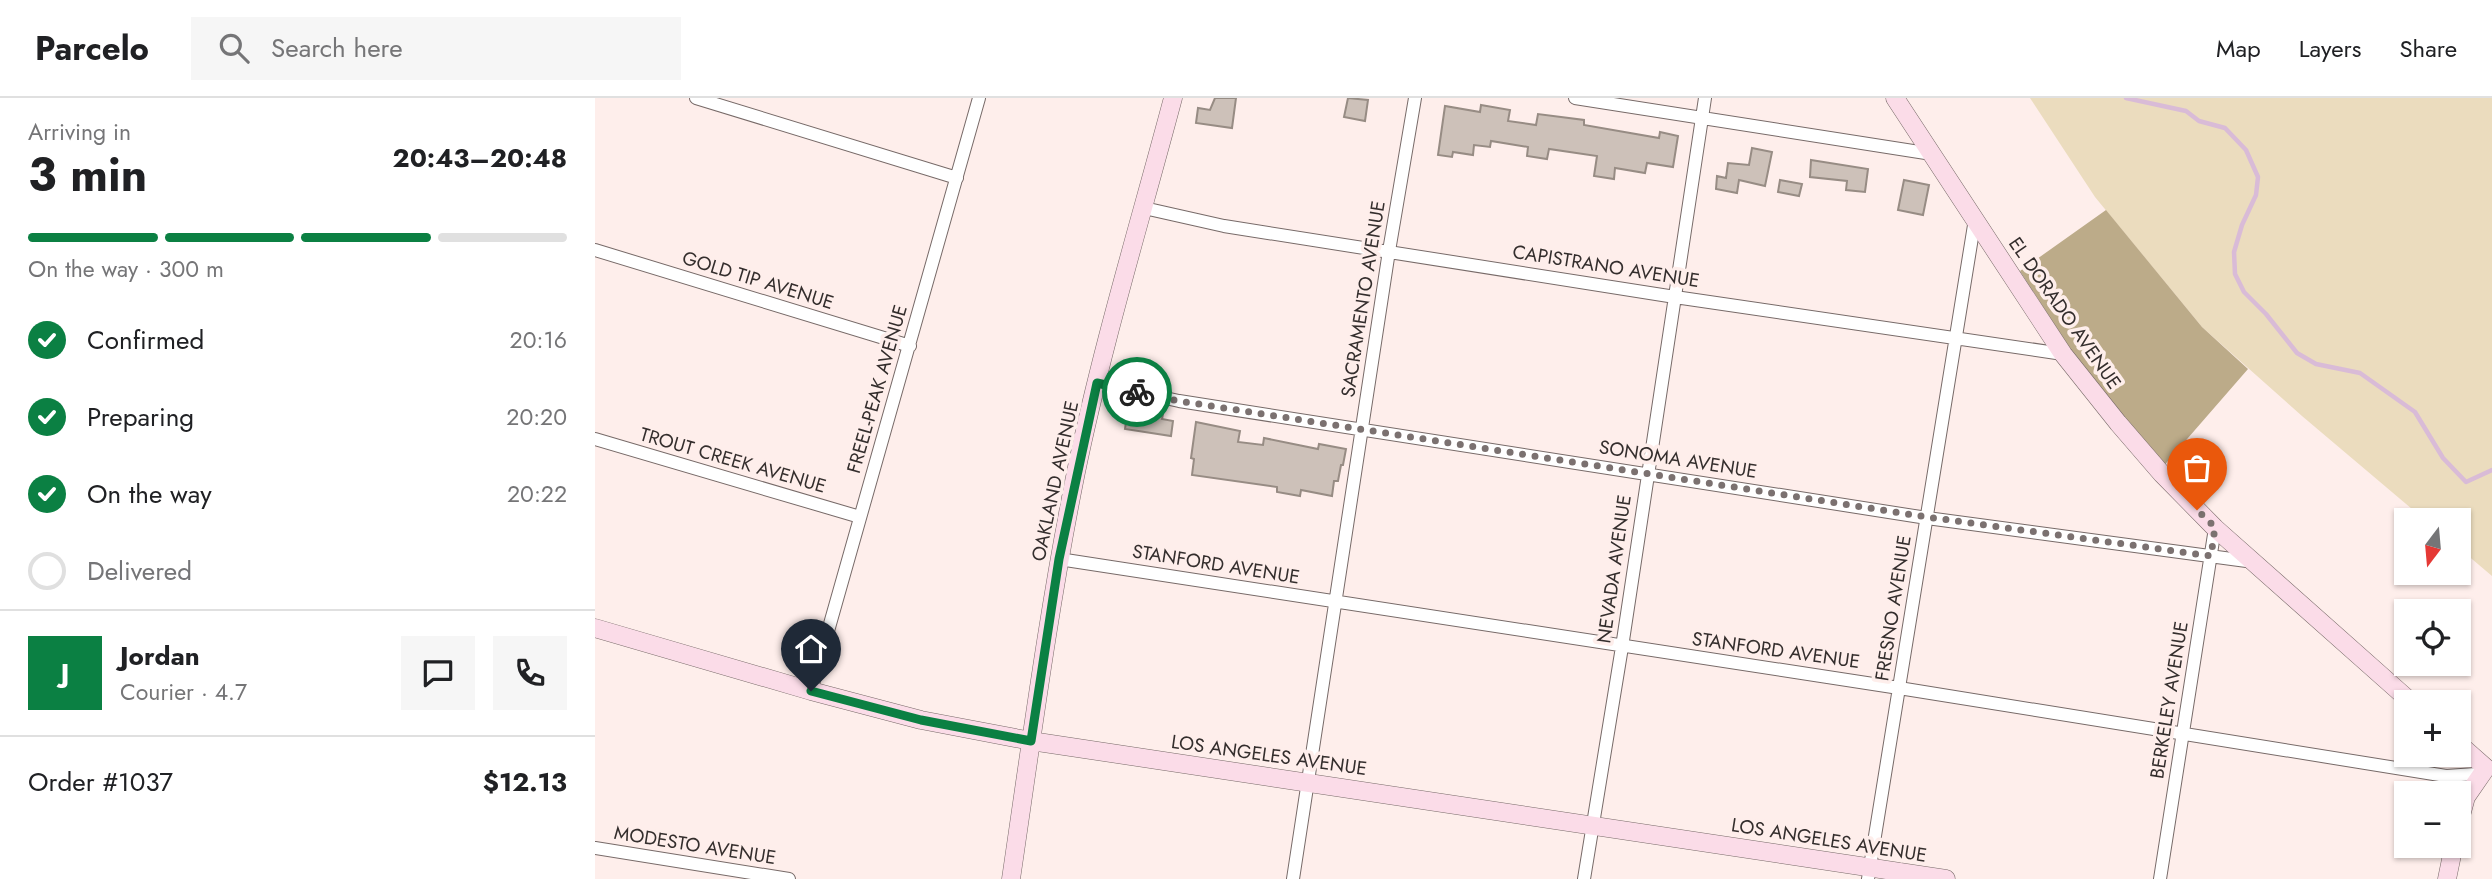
<!DOCTYPE html>
<meta charset="utf-8">
<style>
:root{--surface:#fff;--page:#f6f6f6;--text:#202124;--muted:#757577;--line:#e0e0e0;--accent:#0b8043}
body{margin:0;font-family:Jost,sans-serif;background:var(--page);color:var(--text);height:100vh;display:flex;flex-direction:column;font-size:26px;white-space:nowrap}
*{box-sizing:border-box;margin:0}
p{font-size:23px;color:var(--muted)}
.icon{flex:none;width:38px;height:38px;fill:none;stroke:currentColor;stroke-width:2;stroke-linecap:round;stroke-linejoin:round}
.map{position:relative;flex:1;overflow:hidden}
.details{display:flex;flex-direction:column;background:var(--surface);width:595px}
.details>*{flex:none}
.needle{width:46px;rotate:196deg}
.controls{position:absolute;left:1799px;top:410px;display:grid;gap:14px}
.controls a{display:grid;place-items:center;width:77px;height:77px;border-radius:0px;background:var(--surface);box-shadow:0 2px 5px #0004;font-size:35px}
.pin{position:absolute;display:grid;place-items:center;width:60px;height:60px;color:#fff;margin:-72px -30px;border-radius:50% 50% 50% 0;rotate:-45deg;box-shadow:0 0 7px #0007}
.pin .icon{rotate:45deg}
.courier{position:absolute;display:grid;place-items:center;width:70px;height:70px;margin:-35px;border:5px solid #0b8043;border-radius:50%;background:#fff;color:#222;box-shadow:0 2px 9px #0007}
.head em{font-style:normal;font-weight:700}
.head div{display:flex;flex-direction:column-reverse}
.head{display:flex;align-items:center;justify-content:space-between;height:119px;padding:0 28px}
h1{font-size:46px;font-weight:700;line-height:52px}
.bar{display:grid;grid-template-columns:repeat(4,1fr);gap:10px 7px;align-content:center;height:84px;padding:0 28px}
.bar i{height:9px;border-radius:5px;background:var(--line)}
.bar .selected{background:var(--accent)}
.bar p{grid-column:span 4}
.line{display:flex;align-items:center;gap:18px;padding:0 28px;border-top:2px solid var(--line)}
.line div{flex:1}
.round{display:grid;place-items:center;flex:none;width:74px;height:74px;border-radius:0px;background:var(--page)}
ol{padding:0 28px;list-style:none}
li{display:flex;align-items:center;gap:21px;height:77px}
li p{margin-inline-start:auto}
li .icon{padding:7px;border-radius:50%;background:var(--accent);color:#fff;stroke-width:4}
li:last-child{color:var(--muted)}
li i{width:38px;height:38px;border:4px solid var(--line);border-radius:50%}
header{display:flex;align-items:center;gap:42px;box-sizing:border-box;height:98px;padding:0 35px;background:var(--surface);border-bottom:2px solid var(--line)}
header strong{font-size:33px}
nav{display:flex;gap:38px;margin-inline-start:auto;font-size:24px}
.search{width:490px;height:63px;background:var(--page);display:flex;align-items:center;gap:18px;box-sizing:border-box;padding:0 24px;border-radius:0px;color:var(--muted);font-size:26px}
main{display:flex;flex:1;min-height:0}
.map>svg:first-child{display:block}
.green{fill:#ebdcbe}
.forest{fill:#bcab89}
.lines{fill:none;stroke-linecap:round;stroke-linejoin:round}
.stream{stroke:#d9bbd7;stroke-width:4.5}
.building{fill:#cdc1b9;stroke:#978c84;stroke-width:2}
.street-casing{stroke:#776a68;stroke-width:14}
.secondary-casing{stroke:#776a68;stroke-width:19}
.street{stroke:#fff;stroke-width:12}
.secondary{stroke:#fbdce8;stroke-width:18}
.done{stroke:#7b7170;stroke-width:7;stroke-dasharray:0 12.6}
.route{stroke:#0b8043;stroke-width:9}
.labels{text-anchor:middle;dominant-baseline:central;stroke-width:7;stroke-linejoin:round;paint-order:stroke}
.street-label{font-size:19px;fill:#342e2d;stroke:#feeeeb}
</style>
<header>
<strong>Parcelo</strong>
<div class="search"><svg class="icon" aria-label="search" viewBox="0 0 24 24"><circle cx="10" cy="10" r="6"/><path d="M15 15l6 6"/></svg>Search here</div>
<nav><a>Map</a><a>Layers</a><a>Share</a></nav>
</header>
<main>
<section class="details">
<div class="head"><div><h1>3 min</h1><p>Arriving in</p></div><em>20:43–20:48</em></div>
<div class="bar"><i class="selected"></i><i class="selected"></i><i class="selected"></i><i></i><p>On the way · 300 m</p></div>
<ol>
<li><svg class="icon" aria-label="check" viewBox="0 0 24 24"><path d="M5 12l5 5 9-10"/></svg>Confirmed<p>20:16</p></li>
<li><svg class="icon" aria-label="check" viewBox="0 0 24 24"><path d="M5 12l5 5 9-10"/></svg>Preparing<p>20:20</p></li>
<li><svg class="icon" aria-label="check" viewBox="0 0 24 24"><path d="M5 12l5 5 9-10"/></svg>On the way<p>20:22</p></li>
<li><i></i>Delivered</li>
</ol>
<div class="line" style="height:126px"><b class="round" style="background:var(--accent);color:#fff">J</b><div><b>Jordan</b><p>Courier · 4.7</p></div><a class="round"><svg class="icon" aria-label="chat" viewBox="0 0 24 24"><path d="M4 5h16v11H9l-5 4z"/></svg></a><a class="round"><svg class="icon" aria-label="phone" viewBox="0 0 24 24"><path d="M5 4h4l2 5-3 2q2 4 5 5l2-3 5 2v4C11 20 4 13 5 4z"/></svg></a></div>
<div class="line" style="height:91px"><div>Order #1037</div><b>$12.13</b></div>
</section>
<div class="map">
<svg width="1897" height="781" viewBox="0 0 1897 781">
<rect width="100%" height="100%" fill="#feeeeb"/>
<path class="green" d="M1435 0H1897V478L1864 450V422H1830L1707 318 1607 229 1500 99Z"/>
<path class="forest" d="M1511 112 1607 229 1653 271 1566 371C1512 310 1469 242 1425 173Z"/>
<g class="lines">
<path class="stream" d="M1531 0 1591 13 1604 23 1630 30 1651 52 1663 79 1661 97 1647 127 1639 154 1640 176 1649 194 1671 216 1702 255 1721 266 1765 275 1820 314 1848 360 1871 384 1897 372"/>
</g>
<path class="building" d="M620 0H641L637 30 601 25 603 10 615 12Z
M753 0 773 2 770 23 749 19Z
M886 7 915 12 913 23 941 27 943 16 989 22V27L1064 40 1065 34 1083 38 1078 69 1052 65 1050 75 1020 70 1019 81 999 78 1002 58 954 51 952 61 932 58 933 49 896 43 895 49 879 47 878 57 858 54 857 59 843 57 850 8 885 14Z
M1157 50 1177 54 1170 88 1144 82 1142 95 1121 91 1122 78 1131 80 1133 65 1154 67Z
M1216 62 1273 71 1270 94 1251 92 1252 83 1215 79Z
M1185 82 1207 86 1204 98 1183 94Z
M1309 82 1334 87 1328 117 1303 112Z
M533 310 568 316 567 321 578 323 576 338 530 331Z
M601 324 645 333 643 344 668 347 669 340 723 351 724 346 751 351 748 367H746L743 383H739L737 398 706 392 705 398 682 394V389L597 377 599 361 596 360Z"/>
<g class="lines">
<defs>
<path id="street" d="M101 0 362 80
M980 0 1337 56
M549 110 629 128 1080 199 1468 256
M0 152 315 248
M502 285 584 303 1332 420 1659 464
M0 341 265 419
M464 461 1304 590 1851 678 1881 676 1891 670
M216 593 384 0
M0 750 194 781
M698 781 794 153 820 0
M989 781 1027 549 1110 0
M1273 781 1380 121
M1565 781 1620 430"/>
<path id="secondary" d="M1300 0 1468 256 1523 325 1567 376 1620 430 1816 604
M0 530 216 593 326 622 436 643 1351 781
M1864 646 1891 670 1871 699 1864 725
M416 781C436 645 454 508 481 374 507 248 545 124 578 0
M1852 781 1859 747"/>
</defs>
<use href="#street" class="street-casing"/>
<use href="#secondary" class="secondary-casing"/>
<use href="#street" class="street"/>
<use href="#secondary" class="secondary"/>
</g>
<g class="lines">
<path class="done" d="M542 294 584 303 1332 419 1616 458 1620 429 1602 412"/>
<path class="route" d="M216 593 326 622 436 643 464 461 502 285 542 294"/>
</g>
<g class="labels">
<g class="street-label">
<text transform="translate(1011 168) rotate(9)">CAPISTRANO AVENUE</text>
<text transform="translate(163 182) rotate(17)">GOLD TIP AVENUE</text>
<text transform="translate(768 201) rotate(-81)">SACRAMENTO AVENUE</text>
<text transform="translate(1470 215) rotate(55)">EL DORADO AVENUE</text>
<text transform="translate(282 291) rotate(-74)">FREEL-PEAK AVENUE</text>
<text transform="translate(1083 361) rotate(9)">SONOMA AVENUE</text>
<text transform="translate(138 362) rotate(16)">TROUT CREEK AVENUE</text>
<text transform="translate(460 383) rotate(-78)">OAKLAND AVENUE</text>
<text transform="translate(621 466) rotate(9)">STANFORD AVENUE</text>
<text transform="translate(1019 471) rotate(-82)">NEVADA AVENUE</text>
<text transform="translate(1298 510) rotate(-81)">FRESNO AVENUE</text>
<text transform="translate(1181 552) rotate(8)">STANFORD AVENUE</text>
<text transform="translate(1574 602) rotate(-81)">BERKELEY AVENUE</text>
<text transform="translate(674 657) rotate(8)">LOS ANGELES AVENUE</text>
<text transform="translate(1234 742) rotate(9)">LOS ANGELES AVENUE</text>
<text transform="translate(100 747) rotate(9)">MODESTO AVENUE</text>
</g>
</g>
</svg>
<div class="controls">
<a><svg class="needle" viewBox="-14 -14 28 28"><path d="M0-13l5 13h-10z" fill="#e53935"/><path d="M0 13l5-13h-10z" fill="#757577"/></svg></a>
<a><svg class="icon" aria-label="locate" viewBox="0 0 24 24"><circle cx="12" cy="12" r="6"/><path d="M12 2v4M12 18v4M2 12h4M18 12h4"/></svg></a>
<a>+</a>
<a>−</a>
</div>
<div class="pin" style="left:1602px;top:412px;background:#ea580c"><svg class="icon" aria-label="bag" viewBox="0 0 24 24"><path d="M5 8h14l-1 12H6zM9 8a3 3 0 0 1 6 0"/></svg></div>
<div class="pin" style="left:216px;top:593px;background:#1f2937"><svg class="icon" aria-label="home" viewBox="0 0 24 24"><path d="M3 11l9-7 9 7M6 9v11h12V9"/></svg></div>
<div class="courier" style="left:542px;top:294px"><svg class="icon" aria-label="bike" viewBox="0 0 24 24"><circle cx="6" cy="16" r="4"/><circle cx="18" cy="16" r="4"/><path d="M6 16l4-8h5l3 8M10 8l3 8H6M13 5h3"/></svg></div>
</div>
</main>
